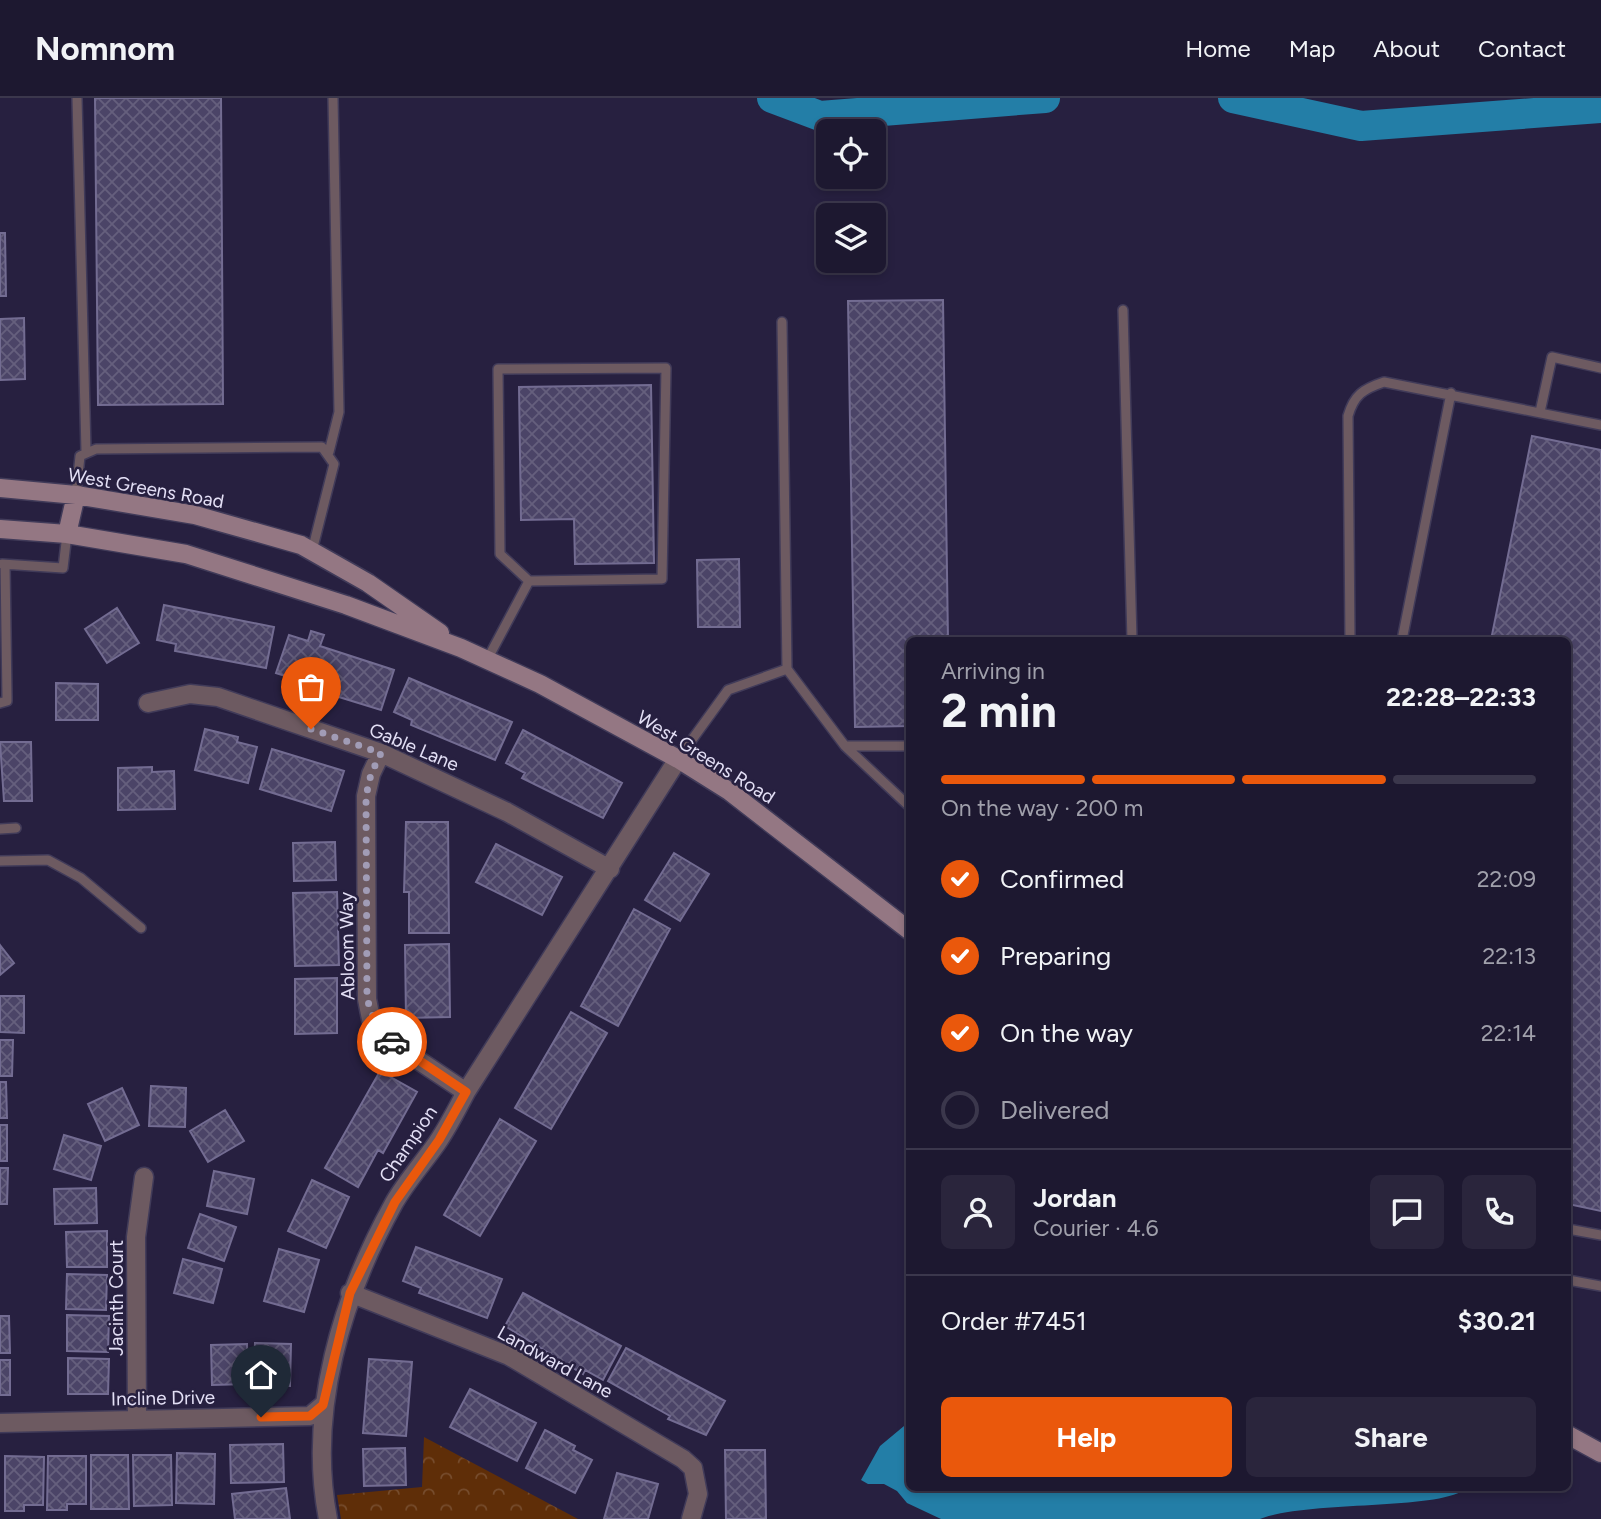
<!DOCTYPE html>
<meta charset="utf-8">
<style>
:root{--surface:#1d1830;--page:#2a253c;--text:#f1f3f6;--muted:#a0a0ab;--line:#3b374c;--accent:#ea580c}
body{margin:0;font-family:Figtree,sans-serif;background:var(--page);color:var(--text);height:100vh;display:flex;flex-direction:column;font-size:26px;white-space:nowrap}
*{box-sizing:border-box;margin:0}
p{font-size:23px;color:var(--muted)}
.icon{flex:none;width:38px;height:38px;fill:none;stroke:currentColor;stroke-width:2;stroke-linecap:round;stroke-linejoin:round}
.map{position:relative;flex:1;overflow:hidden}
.side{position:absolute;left:906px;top:539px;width:665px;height:854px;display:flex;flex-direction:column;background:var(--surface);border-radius:10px;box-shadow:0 4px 10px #0003,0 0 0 2px var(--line)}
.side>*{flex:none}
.fabs{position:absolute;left:816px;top:21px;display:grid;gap:14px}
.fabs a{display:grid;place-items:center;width:70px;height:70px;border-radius:10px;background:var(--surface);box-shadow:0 4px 10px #0003,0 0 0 2px var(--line);font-size:35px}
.pin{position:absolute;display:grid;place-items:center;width:60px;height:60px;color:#fff;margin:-72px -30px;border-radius:50% 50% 50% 0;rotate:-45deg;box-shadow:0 0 7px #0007}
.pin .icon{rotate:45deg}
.courier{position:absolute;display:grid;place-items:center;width:70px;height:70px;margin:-35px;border:5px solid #ea580c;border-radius:50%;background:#fff;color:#222;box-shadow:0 2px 9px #0007}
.summary em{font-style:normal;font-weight:700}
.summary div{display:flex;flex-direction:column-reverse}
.summary{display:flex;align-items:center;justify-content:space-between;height:119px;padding:0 35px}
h1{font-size:46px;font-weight:700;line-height:52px}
.bar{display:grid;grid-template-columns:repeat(4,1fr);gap:10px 7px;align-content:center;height:84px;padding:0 35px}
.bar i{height:9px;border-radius:5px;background:var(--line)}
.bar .selected{background:var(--accent)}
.bar p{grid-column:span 4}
.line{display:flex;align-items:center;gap:18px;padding:0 35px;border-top:2px solid var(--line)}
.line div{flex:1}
.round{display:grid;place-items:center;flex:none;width:74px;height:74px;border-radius:10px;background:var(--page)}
ol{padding:0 35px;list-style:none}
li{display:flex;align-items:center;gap:21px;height:77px}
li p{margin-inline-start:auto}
li .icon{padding:7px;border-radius:50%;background:var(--accent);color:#fff;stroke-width:4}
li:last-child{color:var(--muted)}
li i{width:38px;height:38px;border:4px solid var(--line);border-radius:50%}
.primary-button{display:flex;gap:14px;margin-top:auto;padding:14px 35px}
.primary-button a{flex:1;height:80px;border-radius:10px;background:var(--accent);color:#fff;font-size:28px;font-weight:700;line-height:80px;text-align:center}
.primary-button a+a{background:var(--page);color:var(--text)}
header{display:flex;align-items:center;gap:42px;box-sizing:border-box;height:98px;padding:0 35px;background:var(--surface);border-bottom:2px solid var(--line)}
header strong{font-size:33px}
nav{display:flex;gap:38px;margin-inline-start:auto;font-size:24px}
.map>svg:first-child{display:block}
.park{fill:url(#park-crowns)}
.water{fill:#237ea7}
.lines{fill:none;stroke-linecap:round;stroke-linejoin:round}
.river{stroke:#237ea7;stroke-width:30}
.building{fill:url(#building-cross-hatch);stroke:#736c92;stroke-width:2}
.service-casing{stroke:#413b59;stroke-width:12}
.minor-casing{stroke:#413b59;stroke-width:21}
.secondary-casing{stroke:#413b59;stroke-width:21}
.service{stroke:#6d5a61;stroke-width:9}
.minor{stroke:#6d5a61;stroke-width:18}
.secondary{stroke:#947783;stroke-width:18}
.done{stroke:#a19cb6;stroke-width:7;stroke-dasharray:0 12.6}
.route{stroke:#ea580c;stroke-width:9}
.labels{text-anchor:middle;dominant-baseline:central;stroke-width:5;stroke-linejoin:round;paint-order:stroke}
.street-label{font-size:19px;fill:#e3dff5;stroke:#272040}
</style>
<header>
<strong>Nomnom</strong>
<nav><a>Home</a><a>Map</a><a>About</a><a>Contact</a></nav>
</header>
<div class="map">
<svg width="1601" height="1421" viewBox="0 0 1601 1421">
<defs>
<pattern id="park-crowns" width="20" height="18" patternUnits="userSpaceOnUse" patternTransform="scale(1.75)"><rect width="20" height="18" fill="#5f2e08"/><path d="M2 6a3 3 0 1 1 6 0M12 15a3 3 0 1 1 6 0" fill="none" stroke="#764c2d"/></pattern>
<pattern id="building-cross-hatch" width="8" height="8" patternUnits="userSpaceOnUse" patternTransform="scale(1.75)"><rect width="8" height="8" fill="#4b4467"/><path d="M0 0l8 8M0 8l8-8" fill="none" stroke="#655f7d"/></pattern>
</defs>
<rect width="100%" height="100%" fill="#272040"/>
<path class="park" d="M424 1339 578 1421H341L337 1397 422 1389Z"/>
<path class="water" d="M910 1323V1390H1467C1441 1413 1307 1402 1260 1421H941L907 1405 897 1393 884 1386H868L861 1382 880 1348Z"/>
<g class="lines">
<path class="river" d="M772 0 820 18 1045 0
M1233 0 1361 28 1601 10"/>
</g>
<path class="building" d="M95 0H221L223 306 98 307Z
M0 135H5L6 198H0Z
M943 202 948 542H910V628L855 629 848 203Z
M24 220 25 281 0 282V221Z
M651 287 654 465 575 466 574 421 521 422 519 289Z
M1532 338 1601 352V1113L1568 1106V542H1491Z
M739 461 740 529H698L697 462Z
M164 507 274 529 266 570 175 553 176 546 157 542Z
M117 510 139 545 107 565 85 531Z
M311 533 324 537 320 548 394 572 381 612 313 591 314 587 276 575 289 537 308 543Z
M409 580 512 624 495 662 411 627 412 622 394 614Z
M56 585 98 586V622H56Z
M205 631 238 639 237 644 257 649 248 685 195 672Z
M523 632 622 685 603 720 522 680 525 675 506 665Z
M0 644H31L32 703H4Z
M272 651 344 673 331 713 260 691Z
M152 669V674L174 673 175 711 118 712V670Z
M406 724H448L449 835H409V794H404Z
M335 744 336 782 294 783 293 745Z
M496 746 562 779 542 817 476 784Z
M674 755 709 776 680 823 645 802Z
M337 794 339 867 295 868 293 795Z
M634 811 670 831 618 928 581 908Z
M449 846 450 919 406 920 405 847Z
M0 847 14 865 0 877Z
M337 880V935L295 936V881Z
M0 898H24V935L0 934Z
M571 914 607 935 551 1031 515 1010Z
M0 942H13L12 978H0Z
M380 973 417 994 383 1055 378 1052 358 1089 325 1070Z
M0 984H6L7 1020H0Z
M151 988 186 990 185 1029 149 1028Z
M122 990 139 1027 105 1043 88 1006Z
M225 1012 244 1043 208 1064 190 1033Z
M500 1021 536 1043 480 1138 444 1117Z
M0 1027H7V1063H0Z
M64 1037 101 1048 91 1082 54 1071Z
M0 1070H8L7 1106H0Z
M214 1073 254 1081 247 1116 207 1108Z
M312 1082 349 1099 326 1150 288 1133Z
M96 1090 97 1125 55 1126 54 1091Z
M200 1116 236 1129 224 1163 188 1150Z
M107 1133V1169H67L66 1134Z
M416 1149 502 1181 487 1220 419 1195 421 1190 403 1183Z
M279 1151 319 1162 304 1214 264 1203Z
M183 1161 222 1171 213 1205 174 1195Z
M67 1176 107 1177 106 1212 66 1211Z
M523 1195 621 1248 603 1282 585 1272 583 1276 505 1228Z
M67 1217 109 1218 108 1254 67 1253Z
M0 1218H9L10 1255H0Z
M255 1245 291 1246 290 1288 253 1286Z
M247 1246 248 1286 212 1287 211 1247Z
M626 1250 725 1303 706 1337 668 1321 670 1318 608 1283Z
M68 1260 109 1261 108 1296H68Z
M369 1261 412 1264 406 1338 363 1335Z
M0 1262H10V1297H0Z
M470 1291 536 1325 517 1363 450 1329Z
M545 1332 575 1348 573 1352 592 1362 575 1395 526 1370Z
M283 1346 284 1384 231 1385 230 1347Z
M405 1350 406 1387 364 1388 363 1351Z
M725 1352H765L766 1421H726Z
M177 1355 215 1356 214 1406 176 1405Z
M91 1357H128L129 1411H91Z
M133 1357H171L172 1407 134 1408Z
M5 1358 44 1359 43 1407H24V1413H5Z
M48 1358H86V1406H67V1412H47Z
M617 1375 658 1386 648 1421H604Z
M286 1390 290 1421H235L232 1396Z"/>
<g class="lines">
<defs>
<path id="service" d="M77 0 86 353
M1123 212 1132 542
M782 224 787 571 845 648 910 709
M1540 314 1552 259 1601 270
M329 354 339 314 333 0
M76 397 80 358 96 351 322 349 334 366 312 453
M2 466 63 470 67 436
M1350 542 1348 318C1354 297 1363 291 1384 284L1601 327
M1402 542 1451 295
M487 562 529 483 662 481 666 270 498 271 500 456 529 483
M0 605 7 603V599L5 467
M845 648H910
M678 661 728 592 787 571
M0 731 16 730
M0 763 48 762 81 780 141 830
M1568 1131 1601 1137
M1568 1182 1601 1188"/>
<path id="minor" d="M148 605 190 596 218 599 381 655 507 714 610 771
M381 655 371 676 366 698 367 901 371 921 379 936 466 994
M350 1195 509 1258 683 1361 693 1370 698 1396 691 1421
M137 1321 136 1139 144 1079
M0 1325 310 1318 323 1307
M328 1421C307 1313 342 1199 394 1105 406 1084 423 1065 437 1045 448 1029 457 1011 466 994L678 661"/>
<path id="secondary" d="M0 390 76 397 195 417 301 447 368 485 440 535
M0 431 67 436 186 456 346 507 461 550 540 586 678 661 729 693 910 833
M67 436 76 397
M1568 1337 1601 1355"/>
</defs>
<use href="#service" class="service-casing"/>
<use href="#minor" class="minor-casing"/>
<use href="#secondary" class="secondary-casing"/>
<use href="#service" class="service"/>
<use href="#minor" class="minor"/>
<use href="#secondary" class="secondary"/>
</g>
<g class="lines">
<path class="done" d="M311 631 381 655 371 676 366 698 367 901 379 936 392 944"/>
<path class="route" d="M261 1319 310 1318 323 1307 350 1195 395 1104 439 1042 466 994 392 944"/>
</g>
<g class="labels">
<g class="street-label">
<text transform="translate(146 390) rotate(10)">West Greens Road</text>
<text transform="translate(414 649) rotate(23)">Gable Lane</text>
<text transform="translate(706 659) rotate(32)">West Greens Road</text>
<text transform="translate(347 848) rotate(-91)">Abloom Way</text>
<text transform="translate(408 1046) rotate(-56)">Champion</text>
<text transform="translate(116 1200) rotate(-90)">Jacinth Court</text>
<text transform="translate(555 1264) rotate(29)">Landward Lane</text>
<text transform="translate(163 1300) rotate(-1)">Incline Drive</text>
</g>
</g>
</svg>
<div class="fabs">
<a><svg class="icon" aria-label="locate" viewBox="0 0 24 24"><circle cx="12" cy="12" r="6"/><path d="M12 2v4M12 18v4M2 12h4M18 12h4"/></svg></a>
<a><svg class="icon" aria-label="layers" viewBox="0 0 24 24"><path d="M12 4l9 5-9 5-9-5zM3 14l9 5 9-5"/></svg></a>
</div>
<div class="pin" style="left:311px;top:631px;background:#ea580c"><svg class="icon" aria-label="bag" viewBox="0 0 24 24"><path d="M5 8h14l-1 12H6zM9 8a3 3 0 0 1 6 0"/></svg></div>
<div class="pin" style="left:261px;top:1319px;background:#1f2937"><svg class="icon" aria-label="home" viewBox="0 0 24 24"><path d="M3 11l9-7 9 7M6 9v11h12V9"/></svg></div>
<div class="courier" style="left:392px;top:944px"><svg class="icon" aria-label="car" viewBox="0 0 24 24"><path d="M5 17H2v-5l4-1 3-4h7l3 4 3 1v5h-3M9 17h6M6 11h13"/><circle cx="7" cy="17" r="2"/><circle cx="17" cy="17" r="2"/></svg></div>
<section class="side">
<div class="summary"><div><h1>2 min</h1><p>Arriving in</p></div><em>22:28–22:33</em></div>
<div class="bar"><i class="selected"></i><i class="selected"></i><i class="selected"></i><i></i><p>On the way · 200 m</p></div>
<ol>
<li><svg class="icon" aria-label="check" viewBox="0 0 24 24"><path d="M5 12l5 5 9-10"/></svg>Confirmed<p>22:09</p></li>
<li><svg class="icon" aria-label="check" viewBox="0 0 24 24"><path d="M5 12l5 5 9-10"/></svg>Preparing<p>22:13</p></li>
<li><svg class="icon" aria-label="check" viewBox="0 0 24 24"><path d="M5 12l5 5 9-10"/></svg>On the way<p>22:14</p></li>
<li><i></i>Delivered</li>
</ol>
<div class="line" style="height:126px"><a class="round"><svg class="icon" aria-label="person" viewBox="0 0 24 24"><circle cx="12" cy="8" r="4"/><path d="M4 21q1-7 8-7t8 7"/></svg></a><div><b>Jordan</b><p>Courier · 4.6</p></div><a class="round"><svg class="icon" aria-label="chat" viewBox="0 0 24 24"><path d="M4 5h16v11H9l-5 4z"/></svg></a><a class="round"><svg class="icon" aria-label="phone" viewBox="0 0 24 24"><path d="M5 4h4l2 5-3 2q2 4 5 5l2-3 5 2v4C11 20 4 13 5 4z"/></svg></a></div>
<div class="line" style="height:91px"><div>Order #7451</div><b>$30.21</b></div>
<div class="primary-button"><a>Help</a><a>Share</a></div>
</section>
</div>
